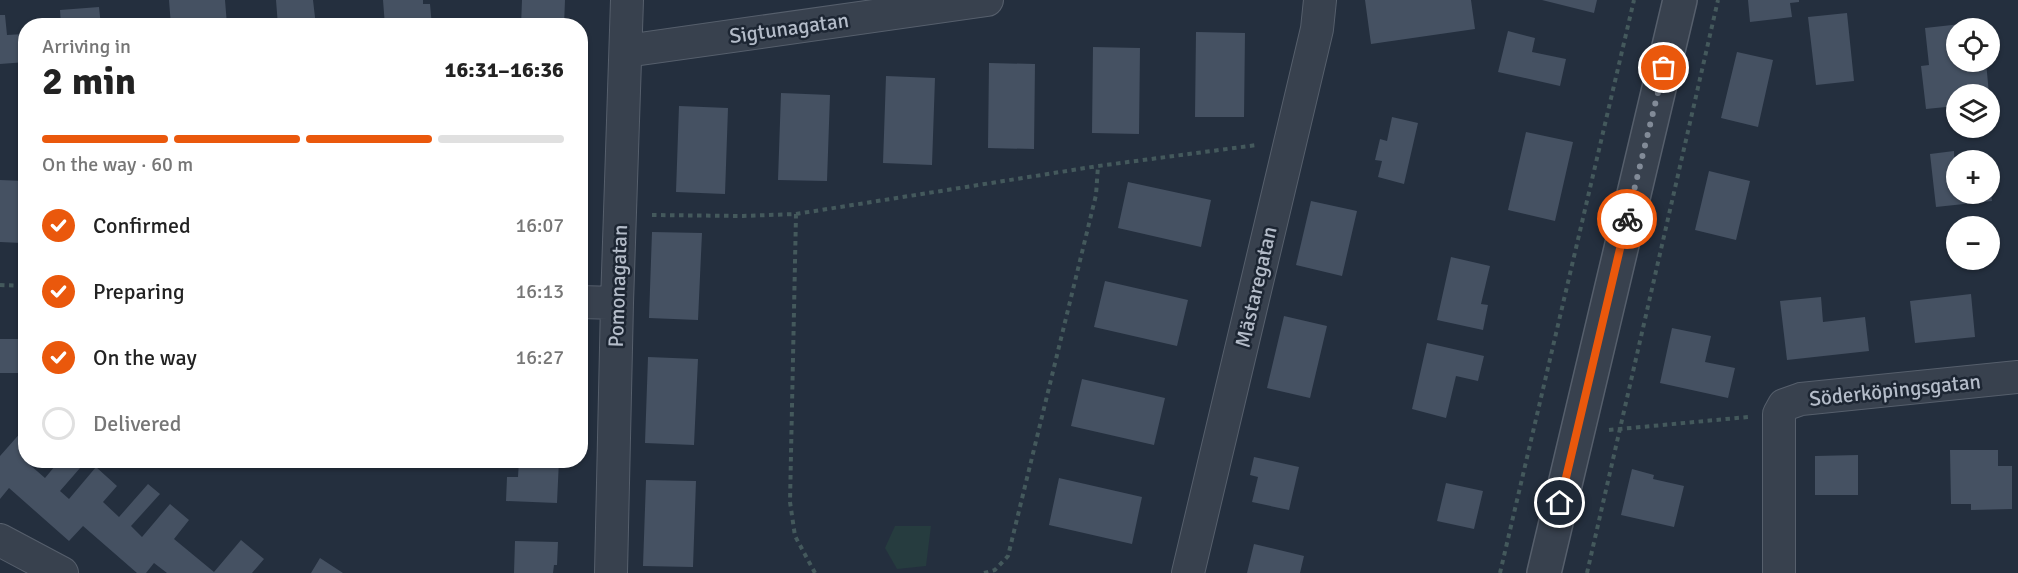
<!DOCTYPE html>
<meta charset="utf-8">
<style>
:root{--surface:#fff;--page:#f6f6f6;--text:#222;--muted:#767676;--line:#e0e0e0;--accent:#ea580c}
body{margin:0;font-family:Signika,sans-serif;background:var(--page);color:var(--text);height:100vh;display:flex;flex-direction:column;font-size:22px;white-space:nowrap}
*{box-sizing:border-box;margin:0}
p{font-size:20px;color:var(--muted)}
.icon{flex:none;width:33px;height:33px;fill:none;stroke:currentColor;stroke-width:2;stroke-linecap:round;stroke-linejoin:round}
.map{position:relative;flex:1;overflow:hidden}
.side{position:absolute;left:18px;top:18px;width:570px;height:450px;display:flex;flex-direction:column;background:var(--surface);border-radius:24px;box-shadow:0 2px 4px #0004}
.side>*{flex:none}
.controls{position:absolute;left:1946px;top:18px;display:grid;gap:12px}
.controls a{display:grid;place-items:center;width:54px;height:54px;border-radius:50%;background:var(--surface);box-shadow:0 2px 4px #0004;font-size:30px}
.pin{position:absolute;display:grid;place-items:center;width:51px;height:51px;color:#fff;margin:-26px;border:3px solid #fff;border-radius:50%;box-shadow:0 2px 6px #0007}
.courier{position:absolute;display:grid;place-items:center;width:60px;height:60px;margin:-30px;border:4px solid #ea580c;border-radius:50%;background:#fff;color:#222;box-shadow:0 2px 8px #0007}
.summary em{font-style:normal;font-weight:700}
.summary div{display:flex;flex-direction:column-reverse}
.summary{display:flex;align-items:center;justify-content:space-between;height:102px;padding:0 24px}
h1{font-size:39px;font-weight:700;line-height:45px}
.bar{display:grid;grid-template-columns:repeat(4,1fr);gap:9px 6px;align-content:center;height:72px;padding:0 24px}
.bar i{height:8px;border-radius:4px;background:var(--line)}
.bar .selected{background:var(--accent)}
.bar p{grid-column:span 4}
ol{padding:0 24px;list-style:none}
li{display:flex;align-items:center;gap:18px;height:66px}
li p{margin-inline-start:auto}
li .icon{padding:6px;border-radius:50%;background:var(--accent);color:#fff;stroke-width:4}
li:last-child{color:var(--muted)}
li i{width:33px;height:33px;border:3px solid var(--line);border-radius:50%}
.map>svg:first-child{display:block}
.green{fill:#263c3f}
.building{fill:#455162}
.lines{fill:none;stroke-linecap:round;stroke-linejoin:round}
.minor-casing{stroke:#565f6c;stroke-width:34}
.tertiary-casing{stroke:#565f6c;stroke-width:36}
.path{stroke:#44595c;stroke-width:4;stroke-dasharray:4.5 4.5;stroke-linecap:butt}
.minor{stroke:#38414e;stroke-width:32}
.tertiary{stroke:#38414e;stroke-width:33}
.done{stroke:#828b98;stroke-width:6;stroke-dasharray:0 10.8}
.route{stroke:#ea580c;stroke-width:8}
.labels{text-anchor:middle;dominant-baseline:central;stroke-width:5;stroke-linejoin:round;paint-order:stroke}
.street-label{font-size:21px;fill:#b4bcc9;stroke:#1d2633}
</style>
<div class="map">
<svg width="2018" height="573" viewBox="0 0 2018 573">
<rect width="100%" height="100%" fill="#242f3e"/>
<path class="green" d="M895 526H931L926 566 897 569 885 548Z"/>
<path class="building" d="M169 0H225L227 25 171 26Z
M276 0H313L316 26H278Z
M383 0H423V4H430L432 26H385Z
M522 0H565L564 26H521Z
M1365 0H1471L1475 29 1371 44Z
M1542 0H1597L1594 13Z
M1748 0H1799V2L1790 3 1792 17 1750 22Z
M99 7 101 26H61L60 10Z
M1847 13 1854 81 1816 85 1808 17Z
M0 15H5L7 35 24 34 26 62 0 64Z
M1961 24V28H1956V62H1986L1989 94H1956V106L1926 109 1921 66 1929 65 1925 28Z
M1508 31 1535 38 1532 52 1566 59 1560 86 1498 72Z
M1196 32 1245 33 1244 117H1195Z
M1093 47 1140 48 1139 134 1092 133Z
M1737 52 1773 60 1758 127 1721 118Z
M989 63 1035 64 1034 149 988 148Z
M886 76 935 78 932 165 883 163Z
M781 93 830 95 827 181 778 180Z
M679 106 728 108 725 194 676 192Z
M1392 117 1418 123 1404 184 1378 177 1382 161 1375 160 1380 139 1387 141Z
M1526 132 1573 142 1555 221 1508 210Z
M1954 151 1956 194H1991L1992 201 1936 207 1930 154Z
M1709 171 1750 181 1736 240 1695 230Z
M0 180 24 181 22 243 0 242Z
M1128 182 1211 200 1201 247 1118 228Z
M1311 201 1357 211 1342 276 1296 265Z
M652 232 702 233 698 320 649 318Z
M1451 257 1490 266 1481 304 1488 305 1483 330 1437 320Z
M1105 281 1188 300 1177 346 1094 327Z
M1971 294 1975 337 1915 343 1910 301Z
M1821 297 1823 322 1865 317 1869 351 1787 360 1780 301Z
M1284 316 1327 326 1310 398 1267 388Z
M1672 328 1711 336 1705 362 1735 368 1728 398 1660 383Z
M0 339H18V373H0Z
M1427 343 1484 356 1478 381 1456 376 1446 418 1412 409Z
M648 357 698 359 694 445 645 443Z
M1082 379 1165 398 1154 445 1071 426Z
M23 430 26 433V460H34L30 465 45 478 60 460H87L60 491 69 499 96 467 117 486 103 502 119 517 148 484 160 494 131 526 142 537 170 504 189 520 174 539 214 572 241 540 264 559 252 573H167L154 563 146 573H137L83 526 69 541 9 488 0 499V456Z
M1950 450H1998V466H2012V509L1971 510V504H1951Z
M1858 455V495H1815V456Z
M1254 457 1299 467 1289 510 1252 502 1258 477 1250 475Z
M519 460H559L557 503 506 501 507 477H518Z
M1632 469 1654 475 1653 479 1684 486 1674 527 1621 515Z
M1059 478 1142 497 1132 544 1049 525Z
M646 480 696 481 693 567 643 566Z
M1446 483 1483 491 1474 529 1437 521Z
M515 541 558 542 557 565H554L553 573H514Z
M1254 544 1304 556 1300 573H1247Z
M320 558 343 573H311Z"/>
<g class="lines">
<defs>
<path id="minor" d="M626 51 987 0
M580 302 617 303
M0 540 62 573
M611 573 617 303 627 0
M1188 573 1317 29 1320 0
M1779 573V414L1784 405 1801 399 2018 377"/>
<path id="tertiary" d="M1544 573 1680 0"/>
</defs>
<use href="#minor" class="minor-casing"/>
<use href="#tertiary" class="tertiary-casing"/>
<path class="path" d="M796 214 790 502 795 536 815 573
M652 215 743 216 796 214 1098 166 1257 145
M0 285 26 286
M1609 430 1748 417
M984 573 995 570 1008 556 1096 195 1098 166
M1500 573 1634 0
M1587 573 1718 0"/>
<use href="#minor" class="minor"/>
<use href="#tertiary" class="tertiary"/>
</g>
<g class="lines">
<path class="done" d="M1627 219 1664 68"/>
<path class="route" d="M1560 503 1627 219"/>
</g>
<g class="labels">
<g class="street-label">
<text transform="translate(789 28) rotate(-8)">Sigtunagatan</text>
<text transform="translate(618 286) rotate(-88)">Pomonagatan</text>
<text transform="translate(1256 287) rotate(-77)">Mästaregatan</text>
<text transform="translate(1895 390) rotate(-6)">Söderköpingsgatan</text>
</g>
</g>
</svg>
<div class="controls">
<a><svg class="icon" aria-label="locate" viewBox="0 0 24 24"><circle cx="12" cy="12" r="6"/><path d="M12 2v4M12 18v4M2 12h4M18 12h4"/></svg></a>
<a><svg class="icon" aria-label="layers" viewBox="0 0 24 24"><path d="M12 4l9 5-9 5-9-5zM3 14l9 5 9-5"/></svg></a>
<a>+</a>
<a>−</a>
</div>
<div class="pin" style="left:1664px;top:68px;background:#ea580c"><svg class="icon" aria-label="bag" viewBox="0 0 24 24"><path d="M5 8h14l-1 12H6zM9 8a3 3 0 0 1 6 0"/></svg></div>
<div class="pin" style="left:1560px;top:503px;background:#1f2937"><svg class="icon" aria-label="home" viewBox="0 0 24 24"><path d="M3 11l9-7 9 7M6 9v11h12V9"/></svg></div>
<div class="courier" style="left:1627px;top:219px"><svg class="icon" aria-label="bike" viewBox="0 0 24 24"><circle cx="6" cy="16" r="4"/><circle cx="18" cy="16" r="4"/><path d="M6 16l4-8h5l3 8M10 8l3 8H6M13 5h3"/></svg></div>
<section class="side">
<div class="summary"><div><h1>2 min</h1><p>Arriving in</p></div><em>16:31–16:36</em></div>
<div class="bar"><i class="selected"></i><i class="selected"></i><i class="selected"></i><i></i><p>On the way · 60 m</p></div>
<ol>
<li><svg class="icon" aria-label="check" viewBox="0 0 24 24"><path d="M5 12l5 5 9-10"/></svg>Confirmed<p>16:07</p></li>
<li><svg class="icon" aria-label="check" viewBox="0 0 24 24"><path d="M5 12l5 5 9-10"/></svg>Preparing<p>16:13</p></li>
<li><svg class="icon" aria-label="check" viewBox="0 0 24 24"><path d="M5 12l5 5 9-10"/></svg>On the way<p>16:27</p></li>
<li><i></i>Delivered</li>
</ol>
</section>
</div>
